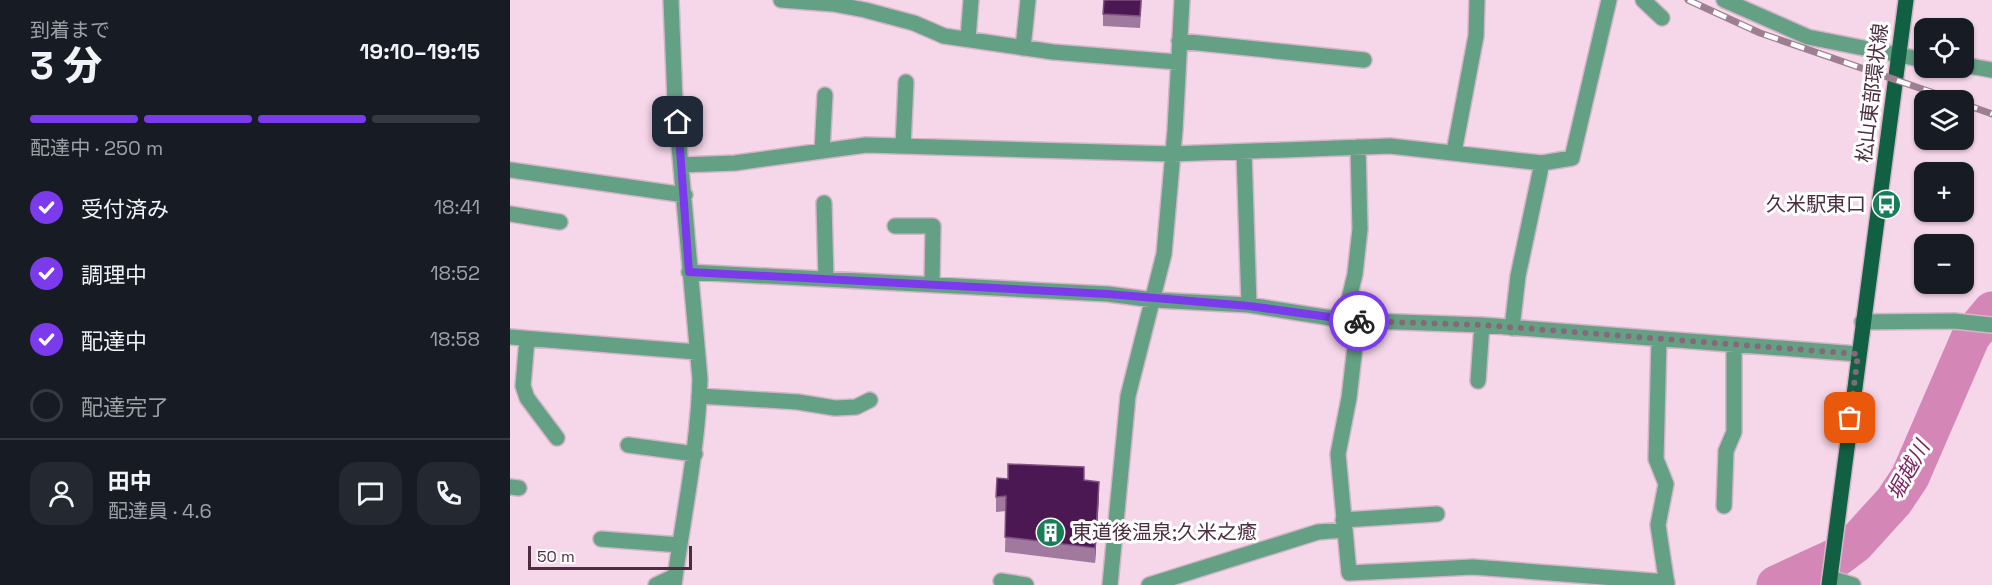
<!DOCTYPE html>
<html lang="ja">
<meta charset="utf-8">
<style>
:root{--surface:#171b24;--page:#242831;--text:#f1f3f6;--muted:#9ea1a6;--line:#363941;--accent:#7c3aed}
body{margin:0;font-family:"Space Grotesk","Noto Sans JP",sans-serif;background:var(--page);color:var(--text);height:100vh;display:flex;flex-direction:column;font-size:22px;white-space:nowrap}
*{box-sizing:border-box;margin:0}
p{font-size:20px;color:var(--muted)}
.icon{flex:none;width:33px;height:33px;fill:none;stroke:currentColor;stroke-width:2;stroke-linecap:round;stroke-linejoin:round}
.map{position:relative;flex:1;overflow:hidden}
.details{display:flex;flex-direction:column;background:var(--surface);width:510px}
.details>*{flex:none}
.buttons{position:absolute;left:1404px;top:18px;display:grid;gap:12px}
.buttons a{display:grid;place-items:center;width:60px;height:60px;border-radius:12px;background:var(--surface);box-shadow:0 2px 4px #0004;font-size:30px}
.scale{position:absolute;left:18px;bottom:15px;width:164px;box-sizing:border-box;padding-left:6px;border:3px solid #4b2d40;border-top:0;font-size:16px;line-height:21px;white-space:nowrap;color:#4b2d40;-webkit-text-stroke:4px #fff;paint-order:stroke}
.pin{position:absolute;display:grid;place-items:center;width:51px;height:51px;color:#fff;margin:-26px;border-radius:12px;box-shadow:0 3px 9px #0006}
.courier{position:absolute;display:grid;place-items:center;width:60px;height:60px;margin:-30px;border:4px solid #7c3aed;border-radius:50%;background:#fff;color:#222;box-shadow:0 2px 8px #0007}
.headline em{font-style:normal;font-weight:800}
.headline div{display:flex;flex-direction:column-reverse}
.headline{display:flex;align-items:center;justify-content:space-between;height:102px;padding:0 30px}
h1{font-size:39px;font-weight:800;line-height:45px}
.bar{display:grid;grid-template-columns:repeat(4,1fr);gap:9px 6px;align-content:center;height:72px;padding:0 30px}
.bar i{height:8px;border-radius:4px;background:var(--line)}
.bar .selected{background:var(--accent)}
.bar p{grid-column:span 4}
.line{display:flex;align-items:center;gap:15px;padding:0 30px;border-top:2px solid var(--line)}
.line div{flex:1}
.round{display:grid;place-items:center;flex:none;width:63px;height:63px;border-radius:18px;background:var(--page)}
ol{padding:0 30px;list-style:none}
li{display:flex;align-items:center;gap:18px;height:66px}
li p{margin-inline-start:auto}
li .icon{padding:6px;border-radius:50%;background:var(--accent);color:#fff;stroke-width:4}
li:last-child{color:var(--muted)}
li i{width:33px;height:33px;border:3px solid var(--line);border-radius:50%}
main{display:flex;flex:1;min-height:0}
.map>svg:first-child{display:block}
.lines{fill:none;stroke-linecap:round;stroke-linejoin:round}
.river{stroke:#d487b7;stroke-width:39}
.minor-casing{stroke:#d4b5c7;stroke-width:18}
.major-casing{stroke:#d4b5c7;stroke-width:18}
.minor{stroke:#64a184;stroke-width:15}
.major{stroke:#116043;stroke-width:15}
.rail-casing{stroke:#9d7f91;stroke-width:7}
.rail{stroke:#fff;stroke-width:4.5;stroke-dasharray:14;stroke-linecap:butt}
.wall{fill:#a1789e}
.shaded-wall{fill:#7f5180}
.building{fill:#4c1853;stroke:#7f5180;stroke-width:1.5}
.done{stroke:#87687b;stroke-width:6;stroke-dasharray:0 10.8}
.route{stroke:#7c3aed;stroke-width:8}
.labels{text-anchor:middle;dominant-baseline:central;stroke-width:6;stroke-linejoin:round;paint-order:stroke}
.street-label{font-size:20px;fill:#4b2d40;stroke:#fff}
.poi-label{font-size:20px;fill:#4b2d40;stroke:#fff;text-anchor:end}
.water-label{font-size:21px;font-style:italic;fill:#7a1f5f;stroke:#fff}
</style>
<main>
<section class="details">
<div class="headline"><div><h1>3 分</h1><p>到着まで</p></div><em>19:10–19:15</em></div>
<div class="bar"><i class="selected"></i><i class="selected"></i><i class="selected"></i><i></i><p>配達中 · 250 m</p></div>
<ol>
<li><svg class="icon" aria-label="check" viewBox="0 0 24 24"><path d="M5 12l5 5 9-10"/></svg>受付済み<p>18:41</p></li>
<li><svg class="icon" aria-label="check" viewBox="0 0 24 24"><path d="M5 12l5 5 9-10"/></svg>調理中<p>18:52</p></li>
<li><svg class="icon" aria-label="check" viewBox="0 0 24 24"><path d="M5 12l5 5 9-10"/></svg>配達中<p>18:58</p></li>
<li><i></i>配達完了</li>
</ol>
<div class="line" style="height:108px"><a class="round"><svg class="icon" aria-label="person" viewBox="0 0 24 24"><circle cx="12" cy="8" r="4"/><path d="M4 21q1-7 8-7t8 7"/></svg></a><div><b>田中</b><p>配達員 · 4.6</p></div><a class="round"><svg class="icon" aria-label="chat" viewBox="0 0 24 24"><path d="M4 5h16v11H9l-5 4z"/></svg></a><a class="round"><svg class="icon" aria-label="phone" viewBox="0 0 24 24"><path d="M5 4h4l2 5-3 2q2 4 5 5l2-3 5 2v4C11 20 4 13 5 4z"/></svg></a></div>
</section>
<div class="map">
<svg width="1482" height="585" viewBox="0 0 1482 585">
<rect width="100%" height="100%" fill="#f6d7e9"/>
<g class="lines">
<path class="river" d="M1266 585 1329 556 1345 544 1384 501 1400 477 1461 336 1482 311"/>
<defs>
<path id="minor" d="M161 0 165 101 190 379C188 449 173 516 164 585
M271 0 323 4 355 10 404 23 434 36 543 52 667 62
M1133 0 1152 18
M1214 0 1298 37 1414 60
M458 39 461 0
M669 41 854 60
M513 48 518 0
M1454 65 1482 70
M393 146 396 82
M312 151 315 95
M734 152 739 305
M944 152 966 36 967 0
M172 165 225 163 356 145 662 154 880 146 1032 163 1062 158 1099 0
M0 170 175 195
M314 203 316 279
M0 214 50 222
M385 226H423L422 285
M179 272 598 294 644 300 739 305 834 320 972 325 1348 354
M834 320 845 274 850 229 848 147
M848 321 839 398 828 454 839 573 963 567 1157 582
M1352 322 1444 321 1482 325
M1002 328 1008 276 1032 163
M0 337 187 352
M17 339 13 386 17 398 47 438
M1149 339 1146 459 1156 484 1148 525 1157 585
M968 381 972 325
M189 396 288 402 325 408 346 407 360 400
M118 445 185 454
M0 487 9 488
M1214 506 1216 451 1224 432V345
M833 520 927 514
M91 539 170 545
M1320 578 1343 585
M491 581 516 585
M146 585 165 576
M600 585 618 396 654 254 665 130 672 0
M639 585 808 532 834 530"/>
<path id="major" d="M1319 585 1396 0"/>
</defs>
<use href="#minor" class="minor-casing"/>
<use href="#major" class="major-casing"/>
<use href="#minor" class="minor"/>
<use href="#major" class="major"/>
<defs>
<path id="rail" d="M1178 0 1250 33 1444 100
M1454 104 1482 114"/>
</defs>
<use href="#rail" class="rail-casing"/>
<use href="#rail" class="rail"/>
</g>
<path class="wall" d="M632 0 630 28 593 26V14Z
M498 479 574 480 589 497 585 563 495 552 496 511 486 512V497Z"/>
<path class="shaded-wall" d="M589 482V497L585 563V548Z"/>
<path class="building" d="M594 0H631L630 16 593 14Z
M498 464 574 467V480L589 482 585 548 495 537 496 496 486 497 487 478 498 479Z"/>
<g class="lines">
<path class="done" d="M849 321 972 325 1348 354 1340 418"/>
<path class="route" d="M168 122 179 272 598 294 739 306 849 321"/>
</g>
<defs>
<symbol id="bus-disc" viewBox="-11 -11 22 22"><circle r="9.5" fill="#177e58" stroke="#fff"/><path d="M-5-6H5V4H4V6H2V4H-2V6H-4V4H-5ZM-3.5-4V0h7V-4ZM-3.5 1.2v1.5H-2V1.2ZM2 1.2v1.5H3.5V1.2Z" fill="#fff"/></symbol>
<symbol id="building-disc" viewBox="-11 -11 22 22"><circle r="9.5" fill="#177e58" stroke="#fff"/><path d="M-4-6H4V6H1V3H-1V6H-4ZM-2.5-4.3h1.7v1.8h-1.7ZM.8-4.3h1.7v1.8H.8ZM-2.5-1h1.7V.8h-1.7ZM.8-1h1.7V.8H.8Z" fill="#fff"/></symbol>
</defs>
<g fill-rule="evenodd">
<use href="#bus-disc" x="1360" y="188" width="33" height="33"/>
<use href="#building-disc" x="524" y="516" width="33" height="33"/>
</g>
<g class="labels">
<g class="street-label">
<text transform="translate(1362 93) rotate(-83)">松山東部環状線</text>
</g>
<g class="poi-label">
<text x="1356" y="204">久米駅東口</text>
<text x="562" y="532" text-anchor="start">東道後温泉;久米之癒</text>
</g>
<g class="water-label">
<text transform="translate(1398 470) rotate(-61)">堀越川</text>
</g>
</g>
</svg>
<div class="buttons">
<a><svg class="icon" aria-label="locate" viewBox="0 0 24 24"><circle cx="12" cy="12" r="6"/><path d="M12 2v4M12 18v4M2 12h4M18 12h4"/></svg></a>
<a><svg class="icon" aria-label="layers" viewBox="0 0 24 24"><path d="M12 4l9 5-9 5-9-5zM3 14l9 5 9-5"/></svg></a>
<a>+</a>
<a>−</a>
</div>
<div class="scale">50 m</div>
<div class="pin" style="left:1340px;top:418px;background:#ea580c"><svg class="icon" aria-label="bag" viewBox="0 0 24 24"><path d="M5 8h14l-1 12H6zM9 8a3 3 0 0 1 6 0"/></svg></div>
<div class="pin" style="left:168px;top:122px;background:#1f2937"><svg class="icon" aria-label="home" viewBox="0 0 24 24"><path d="M3 11l9-7 9 7M6 9v11h12V9"/></svg></div>
<div class="courier" style="left:849px;top:321px"><svg class="icon" aria-label="bike" viewBox="0 0 24 24"><circle cx="6" cy="16" r="4"/><circle cx="18" cy="16" r="4"/><path d="M6 16l4-8h5l3 8M10 8l3 8H6M13 5h3"/></svg></div>
</div>
</main>
